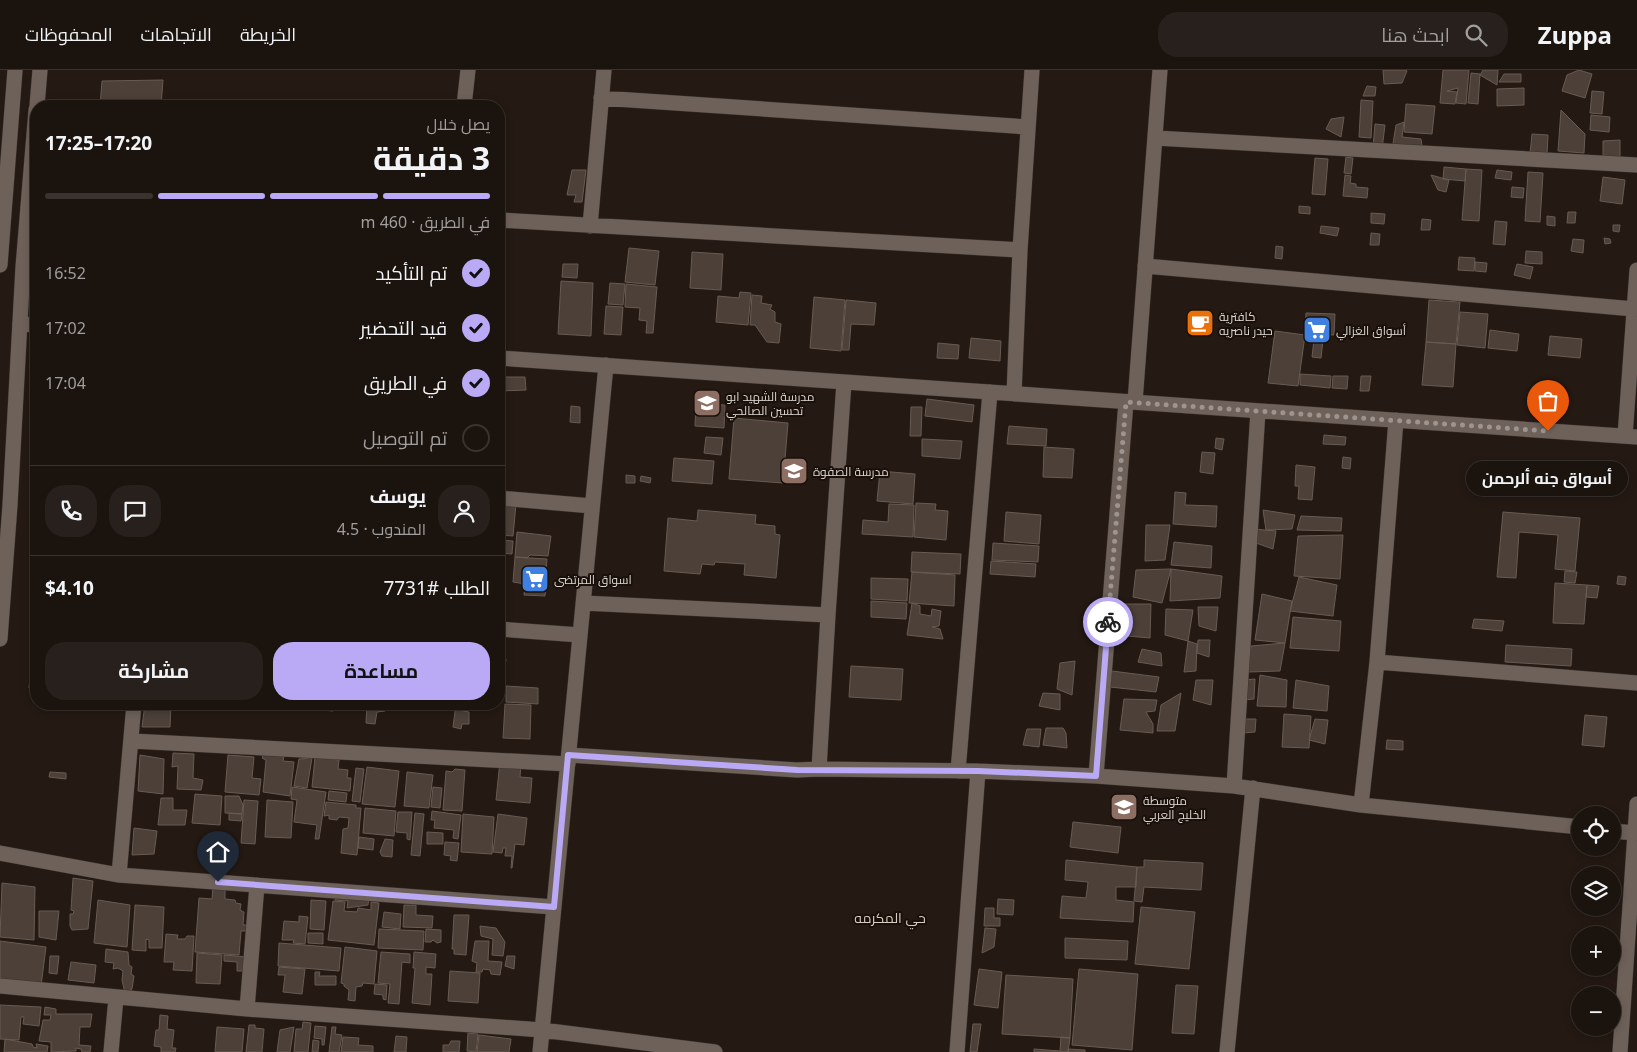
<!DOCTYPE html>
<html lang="ar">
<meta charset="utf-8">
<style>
:root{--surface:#1b130e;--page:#28201c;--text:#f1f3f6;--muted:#a09e9e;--line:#39322e;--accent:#baaaf6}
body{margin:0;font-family:"Noto Sans",Cairo,sans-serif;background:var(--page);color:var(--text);direction:rtl;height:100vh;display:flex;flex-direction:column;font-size:19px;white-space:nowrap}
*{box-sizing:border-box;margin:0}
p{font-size:16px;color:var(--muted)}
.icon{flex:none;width:28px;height:28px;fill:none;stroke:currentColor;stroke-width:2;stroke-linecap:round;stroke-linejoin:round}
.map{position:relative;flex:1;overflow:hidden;direction:ltr}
.sheet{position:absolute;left:30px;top:30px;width:475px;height:610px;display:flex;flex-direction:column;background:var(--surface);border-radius:20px;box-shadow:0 2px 8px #0003,0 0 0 1px var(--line);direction:rtl}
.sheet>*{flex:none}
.buttons{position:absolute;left:1571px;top:736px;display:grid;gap:10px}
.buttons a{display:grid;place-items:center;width:50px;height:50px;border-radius:50%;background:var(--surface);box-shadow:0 2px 8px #0003,0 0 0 1px var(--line);font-size:25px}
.pin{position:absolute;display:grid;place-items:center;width:42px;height:42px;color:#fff;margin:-51px -21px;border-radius:50% 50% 50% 0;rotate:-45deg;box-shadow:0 0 5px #0007}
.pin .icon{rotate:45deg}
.courier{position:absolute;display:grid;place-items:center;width:50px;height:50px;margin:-25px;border:4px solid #baaaf6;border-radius:50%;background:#fff;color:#222;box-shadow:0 1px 6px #0007}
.bubble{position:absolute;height:35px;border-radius:18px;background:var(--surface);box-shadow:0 2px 8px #0003,0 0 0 1px var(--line);font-size:16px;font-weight:700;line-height:35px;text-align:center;direction:rtl}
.overview em{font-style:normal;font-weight:700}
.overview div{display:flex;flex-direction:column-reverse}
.overview{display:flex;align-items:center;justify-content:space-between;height:85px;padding:0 15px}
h1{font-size:32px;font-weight:700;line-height:38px}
.bar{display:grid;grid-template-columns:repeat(4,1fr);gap:8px 5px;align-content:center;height:60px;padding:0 15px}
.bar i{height:6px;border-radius:4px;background:var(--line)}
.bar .selected{background:var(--accent)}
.bar p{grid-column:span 4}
.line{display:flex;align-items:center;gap:12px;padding:0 15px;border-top:1px solid var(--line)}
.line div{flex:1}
.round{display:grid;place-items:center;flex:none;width:52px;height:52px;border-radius:20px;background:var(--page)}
ol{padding:0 15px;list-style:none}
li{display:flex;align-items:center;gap:15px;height:55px}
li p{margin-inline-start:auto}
li .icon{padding:5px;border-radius:50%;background:var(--accent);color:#111;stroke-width:4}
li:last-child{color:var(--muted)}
li i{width:28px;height:28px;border:2px solid var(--line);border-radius:50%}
.primary-button{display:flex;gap:10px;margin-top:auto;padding:10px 15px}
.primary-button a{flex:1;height:58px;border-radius:20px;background:var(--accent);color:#111;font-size:20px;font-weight:700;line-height:58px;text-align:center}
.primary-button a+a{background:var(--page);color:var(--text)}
header{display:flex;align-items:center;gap:30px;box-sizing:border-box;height:70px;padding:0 25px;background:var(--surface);border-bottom:1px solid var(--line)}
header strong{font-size:24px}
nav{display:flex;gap:28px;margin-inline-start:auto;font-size:18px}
.search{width:350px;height:45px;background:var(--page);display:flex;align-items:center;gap:12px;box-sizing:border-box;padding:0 18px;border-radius:20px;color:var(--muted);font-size:19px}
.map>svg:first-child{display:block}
.building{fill:#4c4039;stroke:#685b53}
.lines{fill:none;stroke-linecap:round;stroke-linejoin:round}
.minor-casing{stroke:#3a3330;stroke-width:16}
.tertiary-casing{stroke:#3a3330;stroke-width:16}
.minor{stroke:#6e615a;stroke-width:15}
.tertiary{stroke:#6e615a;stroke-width:15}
.done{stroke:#9d9490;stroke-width:5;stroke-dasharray:0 9}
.route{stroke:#baaaf6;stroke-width:6}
.labels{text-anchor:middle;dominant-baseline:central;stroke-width:4;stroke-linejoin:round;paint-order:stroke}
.poi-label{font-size:12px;fill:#ded7d3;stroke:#1a100a;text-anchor:start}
.neighbourhood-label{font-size:14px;fill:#dbccc3;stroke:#1a100a}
</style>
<header>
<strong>Zuppa</strong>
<div class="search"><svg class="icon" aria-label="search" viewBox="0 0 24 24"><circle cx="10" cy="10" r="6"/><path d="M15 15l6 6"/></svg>ابحث هنا</div>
<nav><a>الخريطة</a><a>الاتجاهات</a><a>المحفوظات</a></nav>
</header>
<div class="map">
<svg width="1637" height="982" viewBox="0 0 1637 982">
<rect width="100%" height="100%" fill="#241913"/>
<path class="building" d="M1383 0H1406L1407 1 1402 13 1384 14Z
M1443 0H1469L1466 34 1456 33 1458 18 1447 21 1457 22 1455 34 1440 33Z
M1483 0H1498L1497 15 1480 5Z
M1579 0 1592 4 1585 28 1562 21 1567 5Z
M1471 3 1480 4 1478 34 1468 33Z
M1504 4H1521V12H1499Z
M163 10 161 36H100L102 11Z
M1367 16 1376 17 1375 26H1363Z
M1524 18V35L1497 36V19Z
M1592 21 1604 22 1602 44 1590 43Z
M1361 30 1373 31 1371 68 1359 67Z
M1406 34 1435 36 1432 64 1404 62Z
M1561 40 1585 64 1584 83 1558 81Z
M1591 45 1610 47 1609 62 1590 60Z
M1344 47 1341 67 1326 59 1331 49Z
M1404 52 1402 67 1421 69 1423 82 1392 80 1396 55Z
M1375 54 1385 55 1382 79 1373 78Z
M1532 64 1548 65 1547 85 1530 84Z
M1620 70V88H1603V71Z
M1346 87 1353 88 1351 104 1344 103Z
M1315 88 1328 89 1325 125 1312 124Z
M1444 97 1466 99 1465 111 1443 109Z
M1466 99 1482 100 1479 151 1462 150Z
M572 100H586L582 132H574L576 125H567Z
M1497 100 1512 102 1511 110 1495 108Z
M1528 102 1543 103 1540 152 1525 151Z
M1345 105 1351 106 1350 113 1356 114V117L1368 118 1367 128 1343 126Z
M1431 105 1449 110 1446 122 1438 120Z
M1603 107 1625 110 1622 134 1600 131Z
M1512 117 1524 118 1523 128 1511 127Z
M1299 136 1310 137V144L1299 143Z
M1568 142H1576L1575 153H1567Z
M1371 143 1385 144 1384 154 1371 153Z
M1547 146 1555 147V156L1547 155Z
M1422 149 1431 150 1430 160H1421Z
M1495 151 1507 152 1505 175 1493 174Z
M1613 155H1620L1619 162 1613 161Z
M1321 156 1339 158 1337 166 1320 163Z
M1371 163 1380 164 1379 175H1370Z
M1604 168 1610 169 1611 173 1605 174Z
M1573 169 1584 170 1583 183 1571 181Z
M1276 176 1283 177 1282 189 1275 188Z
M629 178 659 181 655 215 625 212Z
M1526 181 1542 182V194L1525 193Z
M692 182 723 184 721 220 690 218Z
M1459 187 1475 188 1474 201 1458 200Z
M1475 192 1487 193 1486 202 1475 201Z
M563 194H578L577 208 562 207Z
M1517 194 1533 197 1530 209 1514 205Z
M561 211 593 213 591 266 558 264Z
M610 213 625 214 623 235 608 234Z
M626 214 657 217 653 263H646L647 251 639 250 640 238 625 237Z
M740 222 751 223 748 255 716 252 718 226 739 228Z
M752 225 762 226 761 233 772 235 770 239 775 242V252L781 254 779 273 767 272 755 255H750Z
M814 227 845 230 841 281 810 278Z
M846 230 876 233 874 255 851 254 849 280H842Z
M1429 230 1460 232 1456 274 1426 272Z
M606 236 623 237 621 265 604 264Z
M1460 242 1488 244 1485 278 1457 275Z
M1306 243 1335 244 1334 265 1305 263Z
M1380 257 1388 258 1386 267 1378 266Z
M1490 260 1519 264 1517 281 1488 278Z
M1275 261 1305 265 1298 316 1268 313Z
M1550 266 1582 269 1580 288 1548 285Z
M971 268 1001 271 1000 291 969 288Z
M1314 269 1323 270 1321 288 1312 287Z
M1426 272 1456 274 1453 317 1422 315Z
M938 273 959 275 958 289 937 288Z
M1300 304 1331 306 1330 318 1300 315Z
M1333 306H1348L1347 319 1332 318Z
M1361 306H1371L1369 321H1360Z
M499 307H525L526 320 499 321Z
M927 329 974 335 972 352 925 346Z
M696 334 725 335 724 358 695 356Z
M571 336 580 337V353L570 352Z
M911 337H922L921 366H910Z
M734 348 788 353 783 413 729 409Z
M1009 356 1047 359 1046 376 1007 374Z
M1324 365 1346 367 1345 375 1323 374Z
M706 367 723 368 721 385 704 383Z
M1216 368 1224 369 1222 380 1215 378Z
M922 369 962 371 960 389 922 386Z
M1044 377 1074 379 1072 408 1043 407Z
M1202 382 1215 383 1213 404 1200 402Z
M1343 387 1351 388 1350 399 1342 398Z
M674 388 714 391 712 414 672 411Z
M1296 395 1315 397 1312 430 1298 429 1299 416H1295Z
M880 401 915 404 913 434 877 431Z
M626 405 635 406V413H626Z
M641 406 651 408 650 413 640 411Z
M1175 422 1186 423 1185 435 1217 436 1216 457 1173 454Z
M505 433 516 434 513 466 499 465V448H504Z
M916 433 936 434 935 440 948 441 946 470 914 467Z
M889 434 914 435 913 467 862 464 863 450 888 452Z
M698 440 756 445 755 454 775 456V464L780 465 776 508 744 505 745 494 715 492 714 495 702 494 700 504 664 501 668 448 697 451Z
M1263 440 1295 445 1292 459 1266 460Z
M1006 442 1041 445 1039 474 1004 471Z
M1503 442 1580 448 1575 501 1555 499 1558 465 1519 462 1516 508 1497 507Z
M1301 446 1342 448 1341 461 1297 460Z
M1146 455H1170L1165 490 1145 491Z
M1254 459 1276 461 1273 479 1256 473Z
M517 462 551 466 548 486 530 485 527 488 515 487Z
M1343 465 1340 509 1294 506 1298 466Z
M499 470 513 471 512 484 499 483Z
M1174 472 1212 476 1211 498 1171 495Z
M993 473 1039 476 1038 492 992 490Z
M912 482 961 484 960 504 911 502Z
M515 487 547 489 545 515 525 514 513 512Z
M991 491 1036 494 1035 507 990 504Z
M1171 499 1222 506 1220 528 1170 531Z
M1171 499 1162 533 1133 527 1136 500Z
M1565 501 1577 502 1575 513 1564 512Z
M912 502 955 505 954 536 909 533Z
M1618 506 1626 507 1625 515 1617 514Z
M1299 507 1337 515 1333 546 1290 541Z
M871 508 908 509 907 531 871 529Z
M1555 513 1587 515 1584 554 1553 553Z
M525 514 546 516 545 526 524 525Z
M1587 515 1599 516 1597 528 1586 527Z
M1262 524 1292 531 1285 573 1255 570Z
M871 531 907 533 906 549 871 547Z
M912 533 920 536V544L931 546 932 539 941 541 939 556 932 557 940 559 943 569 907 565Z
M1120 534H1151L1150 568 1116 565Z
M1198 537H1218L1216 561 1199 556Z
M1166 539 1193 540 1188 571 1165 565Z
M1293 547 1341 551 1339 581 1290 578Z
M1474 549 1504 551 1502 561 1472 558Z
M1198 570H1210L1209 587 1197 583Z
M1188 571 1197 574 1196 601 1184 602Z
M1285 573 1280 601 1248 602 1251 576Z
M1506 575 1572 579 1571 596 1505 592Z
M1142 579 1161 583 1162 596 1138 592Z
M32 586H36V618H29Z
M499 588 506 589 503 614H499Z
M1075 591 1072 625 1057 619 1060 593Z
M851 596 903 599 901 630 849 627Z
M1112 601 1159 607 1156 622 1110 617Z
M1260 605 1287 610 1286 637 1257 636Z
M1255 609 1254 629 1243 630V610Z
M1196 610H1213L1211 635 1193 630Z
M1296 610 1329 616 1327 641 1293 638Z
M506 616 538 618V634L506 632Z
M1043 623 1060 624V640L1039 636Z
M1181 623 1175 661H1157L1161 635Z
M1124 629 1157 630 1155 641 1146 642 1153 654V663L1120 660Z
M145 634H171L170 657H142Z
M313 634H333V641L312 639Z
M367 634H386L385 641 377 642 375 654 366 653Z
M456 634H465L463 641 469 642V654H462L461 659 453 657Z
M505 634 531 635 530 669 503 668Z
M1284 644 1311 646 1309 678 1282 677Z
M1585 645 1607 647 1604 677 1582 675Z
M1243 649H1256L1255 662 1243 663Z
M1315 649 1328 650 1325 674 1309 670Z
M1046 658H1063L1066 663 1067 678 1043 675Z
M1027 659H1041L1039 677 1023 675Z
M1387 670 1403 671V680L1386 679Z
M173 683 194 684 193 708 203 710 201 720 177 719 178 696 172 697Z
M264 684 284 686 283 691 294 692 290 726 263 722 266 690 262 688Z
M140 685 164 689 163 724 138 721Z
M228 685 254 687 252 708 261 709 259 725 225 722Z
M315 687 339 690 338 699 348 700 347 708H351L350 721 312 717Z
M312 688 307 718 294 716 299 689Z
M500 691 521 693 520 707 532 708 530 733 496 730Z
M367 697 399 701 395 737 362 734Z
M356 698 364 699 360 732 352 731Z
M455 699 465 700 462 741 443 740 446 701 452 702Z
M50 702 66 703V709L49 707Z
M407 702 433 705 429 738 404 736Z
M292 717 326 722 319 769H315L317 755 294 752 297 730 291 729Z
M433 717 442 718 440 738 431 737Z
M329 721 347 723 346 732 328 730Z
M195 724 222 726 220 755 192 753Z
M225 726H239L243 735 242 744 225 743Z
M161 728H173V740H187L185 755H158Z
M244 730 258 731 255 774 241 773Z
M267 730 293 732 291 768 265 767Z
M326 732 356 735V738H361L357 785 341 783 343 759 348 758 349 748 339 747 337 750 329 749V745L324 746Z
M365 738 396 741 394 766 363 763Z
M432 741 461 745 458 769 453 768 454 760 434 758 435 750H431Z
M398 742H412L410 770 407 769V763L396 762Z
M229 743 242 744 241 751 229 750Z
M415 743 424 744 420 786 411 785Z
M463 744 494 747 492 784 461 782Z
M498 744 527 748 524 775 515 774 512 798H511L512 786H505L506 778H503L502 783 493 782Z
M1073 752 1121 757 1118 783 1070 777Z
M134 758 157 761 154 784 132 785Z
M427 762 443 763V774H427Z
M359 767 374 769 373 780 358 778Z
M385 769 393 770 392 787 382 786 380 782Z
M445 772 459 773 457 791 450 790 451 786 444 785Z
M1066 790 1137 797 1136 817H1116V830L1134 832 1133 852 1060 848 1062 826 1086 828 1088 812 1065 810Z
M1144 790 1203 793 1201 820 1144 817 1142 832 1134 831 1137 797H1144Z
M73 808 93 811 88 859 72 860 70 856V844H73L74 841 71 840Z
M2 813 35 817 34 870 0 867Z
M213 817 225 818V829L235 830 236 833 241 834 240 840 244 842 243 855H249V861H241L239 885 195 882 199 828 212 829Z
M337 823 369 827 368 835 347 838 348 831 335 830Z
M998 829 1014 830 1013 845 997 844Z
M98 830 130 835 127 877 94 873Z
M311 830 326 831 324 860 310 859Z
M333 831 345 832 344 841 357 842 358 838 371 840V832L379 833 374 875 328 870Z
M135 835 164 837 162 878H149V870L146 869V881L132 880Z
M404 835H416V845L433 846 432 858 403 857Z
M1141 837 1195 842 1189 899 1135 894Z
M985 838H994V848H1000V856H984Z
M39 841H59L56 870 39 867Z
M384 842 401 844 400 859 382 857Z
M454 845H469L466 885 454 884V879H452Z
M299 846 308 847 305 874 293 873 294 870H282L284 851 299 852Z
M480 856 496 858 505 872 503 886 492 885 493 869 481 866Z
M985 858 996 859 994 877 982 883Z
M379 859 424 861 423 880 378 878Z
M426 859 441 860V872L437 873 433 870 431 872H425Z
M308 863H323V874L308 873Z
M166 864 178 865 177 869H185L187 866H194L192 901 173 900 174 892H164Z
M1065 868 1128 871 1127 890 1065 888Z
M0 871 46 877 41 916 0 912Z
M475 871H489L488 891 502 892 500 905 491 904 490 900 483 899 482 902H476L477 893 472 891Z
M279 873 341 878 339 901 278 896Z
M345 877 377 881 374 914 363 913 362 916 356 917 355 931 348 930 349 920 344 916V914L341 913Z
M106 879 128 882 129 895 132 897 131 904 134 906 132 919 125 923 122 910 123 901 118 898 113 899 114 893 105 892Z
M381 882 410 884V893L402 892 399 934 388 933 390 914 378 913Z
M414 882 436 884 435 898 426 897V904H432L430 935 412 933 415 898H413Z
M197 883 222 885 220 914 196 913Z
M224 885 248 887V896L243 895V901H237V892L224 891Z
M50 886H59L57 904 49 903Z
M507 886H515L514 899 505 896Z
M71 892 96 895 94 913 68 910Z
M279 897 305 899 302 924 283 922 285 905H278Z
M979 899 1002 902 998 938 974 935Z
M1079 899 1138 904 1132 980 1072 975Z
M450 901 480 903 478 933 448 931Z
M315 902H320L319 906H336V915H315Z
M1006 905 1073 909 1070 968 1002 964Z
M375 914 387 915 386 930 383 929V925L374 924Z
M1176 915 1198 916 1194 964 1172 963Z
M0 935 41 937 39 956 23 954 24 947H21L19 970 0 969Z
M45 937 56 939V944H92L90 957H80L79 975 91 976 90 982H82L81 979 76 978V981L51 982V972L39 971 43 950H50L51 945H44Z
M160 945 168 946 167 959 174 960 172 978H176L175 982H161V977L154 976 156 960H159Z
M303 952 311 953 308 982H294L296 959H302Z
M973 954H981L977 982H970Z
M249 955H255V958L264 959 262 982H246Z
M315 956 326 957 324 975H322V969L314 968Z
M217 957 244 959 242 982H215Z
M294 957 290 982H277L280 960Z
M332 957H336L335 964 342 965 339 982H329Z
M468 963 478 964 476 982 467 981Z
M479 965 511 969 509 982H477Z
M396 966 407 967 406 982H394Z
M343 967 359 968 358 975 373 976V982H341Z
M1061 967 1070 968 1068 982H1034V979L1060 981Z
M5 969 32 974 33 977 37 978 36 974 48 976 47 982H4Z
M313 970 319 971 318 982H312Z
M451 971H460L459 982H443V975H449Z
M1068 979 1085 980V982H1068Z"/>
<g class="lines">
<defs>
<path id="minor" d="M601 28 1028 57
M464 36 468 0
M1155 68 1637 95
M499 150 1020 180
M590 156 604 0
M1145 196 1634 239
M20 254 36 255
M499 288 1637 367
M1014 324 1020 180 1032 0
M1135 332 1160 0
M1625 366 1637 200
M499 428 592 436
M583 533 828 545
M499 559 580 565
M1377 592 1637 613
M132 671 568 694
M569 685 797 700 819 699 828 545 844 312
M819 699 978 701 1096 706 1234 716 1361 735 1580 757
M958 701 990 322
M1096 706 1126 332
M1234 716 1258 341
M1361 735 1377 592 1396 350
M1612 761 1635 763
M0 783 119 805 554 837
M119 805 134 634
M0 916 247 939 542 960 715 982
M247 939 257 815
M111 982 116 928
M540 982 606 295
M957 982 978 701
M1227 982 1253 718
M1620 982 1637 734"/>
<path id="tertiary" d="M37 36 40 0
M0 195 15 0
M0 569 10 435 23 197 36 40"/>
</defs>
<use href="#minor" class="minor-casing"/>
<use href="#tertiary" class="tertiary-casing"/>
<use href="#minor" class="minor"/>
<use href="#tertiary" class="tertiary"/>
</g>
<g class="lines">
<path class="done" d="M1108 552 1126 332 1548 361"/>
<path class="route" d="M218 812 554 837 568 685 797 700 978 701 1096 706 1108 552"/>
</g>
<defs>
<symbol id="cafe-square" viewBox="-11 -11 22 22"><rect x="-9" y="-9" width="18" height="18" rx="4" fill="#e8710a" stroke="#1a100a"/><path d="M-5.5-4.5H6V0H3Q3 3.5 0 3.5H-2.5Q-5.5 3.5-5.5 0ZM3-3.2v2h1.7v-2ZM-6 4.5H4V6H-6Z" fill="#fff"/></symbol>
<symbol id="supermarket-square" viewBox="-11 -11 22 22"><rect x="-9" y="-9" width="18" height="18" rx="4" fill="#3f7fe0" stroke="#1a100a"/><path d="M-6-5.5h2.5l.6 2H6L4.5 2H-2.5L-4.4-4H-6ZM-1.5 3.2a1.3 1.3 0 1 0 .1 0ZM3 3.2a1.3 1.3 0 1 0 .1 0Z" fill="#fff"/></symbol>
<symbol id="school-square" viewBox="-11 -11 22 22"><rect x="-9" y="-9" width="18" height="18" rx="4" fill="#8d6e63" stroke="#1a100a"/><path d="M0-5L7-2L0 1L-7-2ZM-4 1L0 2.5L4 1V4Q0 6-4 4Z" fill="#fff"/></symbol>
</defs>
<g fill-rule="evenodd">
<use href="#cafe-square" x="1184" y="237" width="32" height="32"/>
<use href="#supermarket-square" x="1301" y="244" width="32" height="32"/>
<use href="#school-square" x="691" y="317" width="32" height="32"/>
<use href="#school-square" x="778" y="385" width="32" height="32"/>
<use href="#supermarket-square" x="519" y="493" width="32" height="32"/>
<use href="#school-square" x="1108" y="721" width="32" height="32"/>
</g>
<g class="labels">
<g class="poi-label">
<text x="1219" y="246">كافترية<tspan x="1219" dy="14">حيدر ناصريه</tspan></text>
<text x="1336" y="260">أسواق الغزالي</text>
<text x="726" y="326">مدرسة الشهيد ابو<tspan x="726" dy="14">تحسين الصالحي</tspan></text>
<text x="813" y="401">مدرسة الصفوة</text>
<text x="554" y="509">اسواق المرتضى</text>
<text x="1143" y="730">متوسطة<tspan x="1143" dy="14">الخليج العربي</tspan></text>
</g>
<g class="neighbourhood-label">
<text x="890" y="847">حي المكرمه</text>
</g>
</g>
</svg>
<div class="buttons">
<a><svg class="icon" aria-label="locate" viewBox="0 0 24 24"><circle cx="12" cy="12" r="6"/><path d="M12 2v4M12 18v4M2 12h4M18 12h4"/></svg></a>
<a><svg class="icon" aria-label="layers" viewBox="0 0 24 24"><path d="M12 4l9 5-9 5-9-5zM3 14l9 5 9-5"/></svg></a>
<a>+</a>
<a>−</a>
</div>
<div class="pin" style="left:1548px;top:361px;background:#ea580c"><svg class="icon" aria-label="bag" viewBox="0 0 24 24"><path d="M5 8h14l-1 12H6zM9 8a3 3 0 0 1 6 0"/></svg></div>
<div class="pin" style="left:218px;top:812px;background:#1f2937"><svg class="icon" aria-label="home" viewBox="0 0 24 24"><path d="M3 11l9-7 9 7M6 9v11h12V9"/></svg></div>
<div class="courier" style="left:1108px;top:552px"><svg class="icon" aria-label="bike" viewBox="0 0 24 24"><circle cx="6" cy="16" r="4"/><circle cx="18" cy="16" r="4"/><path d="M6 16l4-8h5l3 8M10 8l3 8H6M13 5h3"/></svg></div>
<div class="bubble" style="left:1466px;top:391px;width:162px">أسواق جنه ألرحمن</div>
<section class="sheet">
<div class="overview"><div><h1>3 دقيقة</h1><p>يصل خلال</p></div><em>17:20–17:25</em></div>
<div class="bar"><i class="selected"></i><i class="selected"></i><i class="selected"></i><i></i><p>في الطريق · 460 m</p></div>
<ol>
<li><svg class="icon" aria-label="check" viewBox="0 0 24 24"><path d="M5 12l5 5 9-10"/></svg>تم التأكيد<p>16:52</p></li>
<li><svg class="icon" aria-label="check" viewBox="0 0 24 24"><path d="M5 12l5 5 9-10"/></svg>قيد التحضير<p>17:02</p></li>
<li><svg class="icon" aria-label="check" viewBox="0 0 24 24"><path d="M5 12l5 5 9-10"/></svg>في الطريق<p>17:04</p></li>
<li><i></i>تم التوصيل</li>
</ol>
<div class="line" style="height:90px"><a class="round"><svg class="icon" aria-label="person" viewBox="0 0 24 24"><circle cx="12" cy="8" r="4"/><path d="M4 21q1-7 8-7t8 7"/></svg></a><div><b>يوسف</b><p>المندوب · 4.5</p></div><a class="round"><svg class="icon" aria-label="chat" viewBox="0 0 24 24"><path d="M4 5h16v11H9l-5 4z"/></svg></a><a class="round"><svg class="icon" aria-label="phone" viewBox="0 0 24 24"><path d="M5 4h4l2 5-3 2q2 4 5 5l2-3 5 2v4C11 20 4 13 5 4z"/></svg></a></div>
<div class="line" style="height:65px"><div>الطلب #7731</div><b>$4.10</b></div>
<div class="primary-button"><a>مساعدة</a><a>مشاركة</a></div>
</section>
</div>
